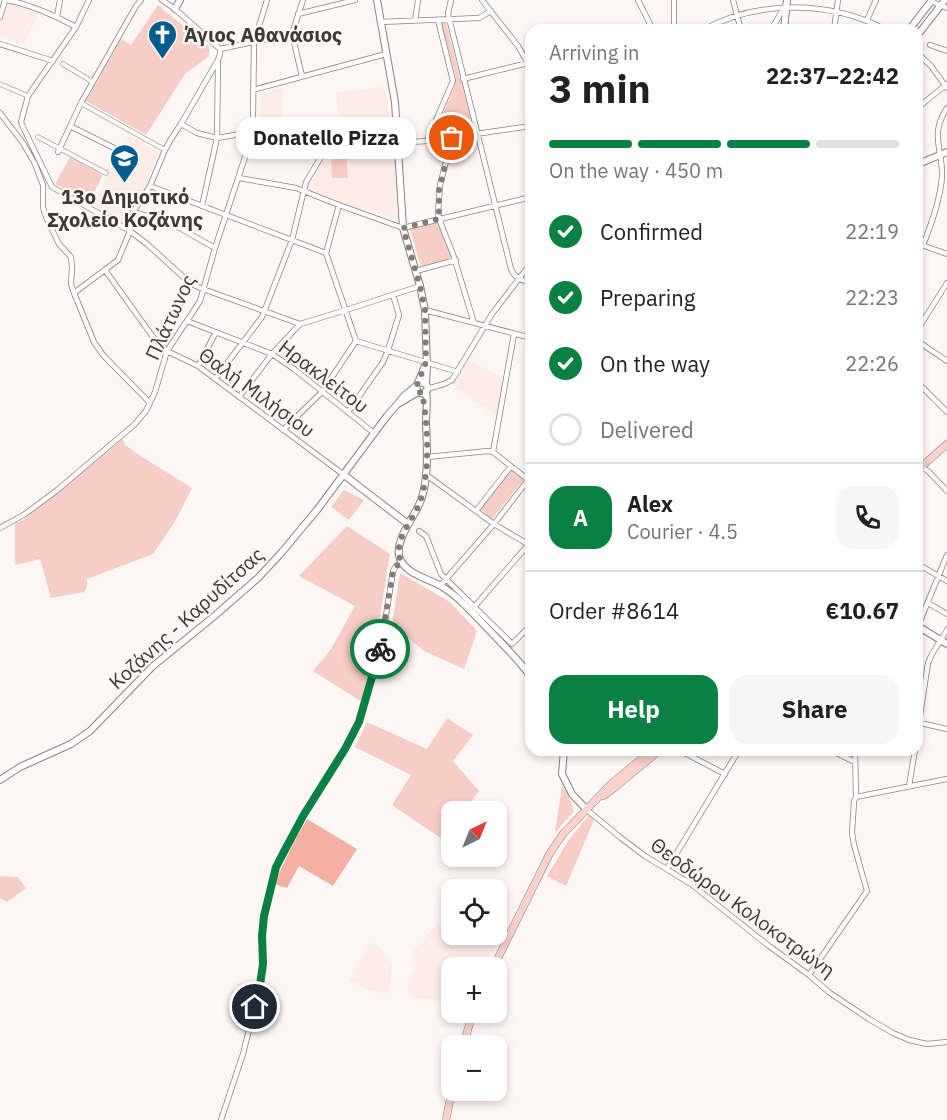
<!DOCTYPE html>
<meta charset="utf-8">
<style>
:root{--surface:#fff;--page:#f6f6f6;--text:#202124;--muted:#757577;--line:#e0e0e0;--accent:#0b8043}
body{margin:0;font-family:"IBM Plex Sans",sans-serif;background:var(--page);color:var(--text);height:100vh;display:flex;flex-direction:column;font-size:22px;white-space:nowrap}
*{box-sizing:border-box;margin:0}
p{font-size:20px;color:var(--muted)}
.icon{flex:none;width:33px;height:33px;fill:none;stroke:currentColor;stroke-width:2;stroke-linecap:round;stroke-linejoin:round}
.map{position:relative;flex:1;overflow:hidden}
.side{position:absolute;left:525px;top:24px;width:398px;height:732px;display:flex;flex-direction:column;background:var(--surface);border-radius:18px;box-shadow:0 3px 9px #0003}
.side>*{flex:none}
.needle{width:39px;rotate:43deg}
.controls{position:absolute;left:441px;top:801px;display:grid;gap:12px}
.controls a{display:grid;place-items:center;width:66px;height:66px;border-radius:12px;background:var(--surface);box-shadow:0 3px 9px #0003;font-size:30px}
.pin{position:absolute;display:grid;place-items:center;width:51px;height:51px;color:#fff;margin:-26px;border:3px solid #fff;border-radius:50%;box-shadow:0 2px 6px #0007}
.courier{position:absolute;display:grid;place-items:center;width:60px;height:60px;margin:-30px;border:4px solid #0b8043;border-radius:50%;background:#fff;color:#222;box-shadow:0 2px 8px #0007}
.bubble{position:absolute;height:42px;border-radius:18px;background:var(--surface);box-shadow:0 3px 9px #0003;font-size:20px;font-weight:800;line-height:42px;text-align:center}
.head em{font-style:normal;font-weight:800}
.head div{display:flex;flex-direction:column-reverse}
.head{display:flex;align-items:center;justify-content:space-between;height:102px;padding:0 24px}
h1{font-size:39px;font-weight:800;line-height:45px}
.bar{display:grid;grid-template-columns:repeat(4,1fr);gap:9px 6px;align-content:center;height:72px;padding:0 24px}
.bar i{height:8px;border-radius:4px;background:var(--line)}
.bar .selected{background:var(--accent)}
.bar p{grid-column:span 4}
.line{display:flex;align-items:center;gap:15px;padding:0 24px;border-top:2px solid var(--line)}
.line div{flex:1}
.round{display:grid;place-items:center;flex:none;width:63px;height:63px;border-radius:18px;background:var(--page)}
ol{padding:0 24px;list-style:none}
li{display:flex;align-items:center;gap:18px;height:66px}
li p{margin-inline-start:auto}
li .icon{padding:6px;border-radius:50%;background:var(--accent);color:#fff;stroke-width:4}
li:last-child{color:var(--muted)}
li i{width:33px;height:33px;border:3px solid var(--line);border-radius:50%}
.button{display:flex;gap:12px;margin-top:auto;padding:12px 24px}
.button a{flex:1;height:69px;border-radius:18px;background:var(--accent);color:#fff;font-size:24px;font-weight:800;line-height:69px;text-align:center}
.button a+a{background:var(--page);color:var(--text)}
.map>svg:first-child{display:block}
.built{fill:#fdece8}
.green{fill:#f7cec5}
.forest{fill:#f4b1a3}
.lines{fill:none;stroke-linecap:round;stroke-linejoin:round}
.pedestrian-casing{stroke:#8c817f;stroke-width:5}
.minor-casing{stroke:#8c817f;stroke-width:6}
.tertiary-casing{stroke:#8c817f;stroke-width:8}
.secondary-casing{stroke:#8c817f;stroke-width:8}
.pedestrian{stroke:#fff;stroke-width:4}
.minor{stroke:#fff;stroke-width:4.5}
.tertiary{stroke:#fff;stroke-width:6}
.secondary{stroke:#f8d2cb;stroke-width:7}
.done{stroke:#827c7b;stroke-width:6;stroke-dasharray:0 10.8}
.route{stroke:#0b8043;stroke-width:8}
.labels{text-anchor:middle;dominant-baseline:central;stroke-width:4.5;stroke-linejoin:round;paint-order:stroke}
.poi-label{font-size:20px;font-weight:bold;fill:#3f3a39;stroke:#fef7f6;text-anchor:start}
.street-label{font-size:20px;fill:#3f3a39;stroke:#fef7f6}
</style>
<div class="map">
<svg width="947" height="1120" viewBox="0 0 947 1120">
<rect width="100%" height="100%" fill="#fef7f6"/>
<path class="built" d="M7 1 27 7 39 12 24 44 0 36V27Z
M283 87 281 135 260 131 261 93Z
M385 87 393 140 342 144 336 92Z
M129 135 159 152 148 180 130 210 127 226 92 207Z
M394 146 398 220 367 209 365 212 306 189 308 182 329 148Z
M469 359 503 379 496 416 451 384 462 373Z
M438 923 451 931 452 934 457 935 464 939 467 935 496 934 497 923 505 928 486 967 452 968 451 1005 435 1000 413 998 408 992 409 982 416 966 412 953Z
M370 942 379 947 392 964 389 994 369 990 350 980Z"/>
<path class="green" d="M158 5 209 47V56L185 74 146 135 86 101 121 39 131 45Z
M446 22 471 119 468 120 470 128H473L474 131 432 138 454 88 456 77 441 23Z
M331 152H346L348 178H332Z
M70 157 103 175 89 202 55 184Z
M438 222 453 259 421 267 410 229Z
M123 439 125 445 142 457 192 488 176 520 153 554 87 579V587L84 592 51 598 40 559 15 565V523L23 520 45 503Z
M512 469 524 479 492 519 480 509Z
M344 490 364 500 349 520 331 507Z
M347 526 390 554 377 635 362 702 313 671 331 649 355 606 299 576Z
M400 573 450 602 477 631 464 669 424 651 392 625Z
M447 718 473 735 453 761 479 791 464 811 452 812 451 827 442 839 392 805 411 775 355 747 367 722 427 749Z
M562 786 568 794 574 811 555 833Z
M589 815 594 820 566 886 547 876 568 841Z
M0 876 18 877 26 888 7 902 0 898Z"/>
<path class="forest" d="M307 819 357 849 333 886 299 866 287 888 274 884 293 844Z"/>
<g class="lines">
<defs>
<path id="pedestrian" d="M63 64 93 82
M0 84 28 96
M81 103 165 150
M38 137 106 173"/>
<path id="minor" d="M7 0C32 5 54 15 76 27
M89 0 76 27 28 96 21 122 23 127 52 187 130 231 147 244 191 284 203 289 300 324 346 310 420 286
M162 0 175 9 220 49
M451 0 448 14 511 269C515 279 522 280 531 283
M482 0 518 46 531 69
M638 0 653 30
M674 0V30
M733 0 741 30
M930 1 947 8
M298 14 355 0
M0 17 5 0
M57 17 60 0
M867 20 876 0
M415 21 418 0
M380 22 479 18 491 11
M703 30C757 0 831 0 886 30
M771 30 785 6
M834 30 838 0
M0 44 53 61
M930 45 947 51
M220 49 292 34
M916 52 931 66 947 88
M302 76 292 34 303 0
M463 79 528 63
M253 90 386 54
M916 109 947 84
M0 113 23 143 35 164 43 185V207L46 217 59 244 71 257 72 268 71 284 74 293 94 342 103 355 150 403
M181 124 197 133 217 138 252 132 327 147 427 141 531 126
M70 126 118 150
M452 138 440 185 438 213 439 219 453 254 474 323
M427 141 453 81 438 20
M58 152 81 103 136 6 141 0
M239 178 296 188 339 205 403 228 531 197
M150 186 326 253
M339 205 326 253 356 341
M202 206 217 138 218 63
M133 212 169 222 215 248
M916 243 947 254
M923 245C932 223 940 200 942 177 943 149 929 135 947 108
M105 270 153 337 167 351 198 366 344 475
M416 271 456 260
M74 293 118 260 130 231 133 212 150 186 165 150 171 139 181 124 218 60 220 54V49
M425 310 531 338
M187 321 272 354 294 369 374 433
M916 332 947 283
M916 340 947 361
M356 341 458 372
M198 366 216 332
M215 379 262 317 292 240 306 182 327 147
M916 381 947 412
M427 389 444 384 452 380 492 314 531 263
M239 397 272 354 300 324
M348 412 383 362 388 350 399 315 393 295
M283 430 322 392 356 341
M493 452 514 334
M427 457 488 451 493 452 531 482
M921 467 928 471 947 491
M425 474 494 524 531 546
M476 511 511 466
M0 528 25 514 56 491 134 425 146 411 155 392 167 351 200 301 215 248 249 145 253 116 254 42 267 0
M419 531 426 536 441 574 512 644
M916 563 947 581
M440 586 494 524 531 476
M928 603 947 614
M475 606 528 545
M918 626 947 555
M512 644 531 625
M916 722 947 729
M916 742 928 663 932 654 947 630
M679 750 725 774
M830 750 855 762
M909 786 915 750
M856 797 947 779
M586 809 621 838 645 856 691 884 769 946 809 975 830 993 869 1019 893 1033 909 1040 927 1044 947 1042
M667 869 739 750
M809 975 867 891 854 845 852 833 854 801 856 797 855 750
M221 1120 243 1054 260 985 263 964 262 936 264 916 276 867 283 851 303 816 345 749 359 722 381 647 393 571 396 566 402 563"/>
<path id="tertiary" d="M377 0 395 102 403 228 420 286 425 310 427 367 426 383
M175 9 180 0
M784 30 787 0
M909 30 932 0
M916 37 945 0
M916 165 947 152
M416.5 388a5.5 5.5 0 1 1 11 0a5.5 5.5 0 1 1-11 0Z
M418 383 426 363
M426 391C428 402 426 412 426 423 427 447 429 478 421 500 415 517 393 541 400 559 406 574 429 579 441 586 461 598 476 617 492 633 505 647 520 661 531 677
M398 404 418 392
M344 475 408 524
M916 625 947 644
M564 750 562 774 572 794 586 809
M0 780 20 767 71 744 90 731 153 666 212 618 258 578 282 552 317 510 387 416 405 395 416 386"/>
<path id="secondary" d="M916 474 921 467 947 444
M603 796 614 788 660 750
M493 968 550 853 563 834 611 784 652 750
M463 1046 473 1012
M446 1120 452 1090"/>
</defs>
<use href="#pedestrian" class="pedestrian-casing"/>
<use href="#minor" class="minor-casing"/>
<use href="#tertiary" class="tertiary-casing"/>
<use href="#secondary" class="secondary-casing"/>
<use href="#pedestrian" class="pedestrian"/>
<use href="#minor" class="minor"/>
<use href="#tertiary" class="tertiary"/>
<use href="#secondary" class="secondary"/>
</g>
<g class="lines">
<path class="done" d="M380 649 393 571 396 566 402 563C390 542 415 519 421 499 430 471 428 422 422 393L418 392 416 388 426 362 425 310 420 286 403 228 439 219V190L452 138"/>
<path class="route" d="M255 1007 260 985 263 964 262 936 264 916 276 867 303 816 345 749 359 722 380 649"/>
</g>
<defs>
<symbol id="church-pin" viewBox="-11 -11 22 30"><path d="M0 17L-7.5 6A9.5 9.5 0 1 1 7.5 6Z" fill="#025d8e" stroke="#fef7f6"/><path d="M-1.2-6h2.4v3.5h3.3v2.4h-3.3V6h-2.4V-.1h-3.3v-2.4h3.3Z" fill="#fff"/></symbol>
<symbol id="school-pin" viewBox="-11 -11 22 30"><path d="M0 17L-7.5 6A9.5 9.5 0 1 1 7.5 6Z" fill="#025d8e" stroke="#fef7f6"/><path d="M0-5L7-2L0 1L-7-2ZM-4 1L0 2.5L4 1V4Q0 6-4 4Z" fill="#fff"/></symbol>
</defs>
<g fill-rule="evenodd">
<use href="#church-pin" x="146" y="18" width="33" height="45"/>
<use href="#school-pin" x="108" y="142" width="33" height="45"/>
</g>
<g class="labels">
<g class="poi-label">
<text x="184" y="34">Άγιος Αθανάσιος</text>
<text x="125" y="196" text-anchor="middle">13ο Δημοτικό<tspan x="125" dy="23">Σχολείο Κοζάνης</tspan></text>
</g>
<g class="street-label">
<text transform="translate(170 317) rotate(-65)">Πλάτωνος</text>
<text transform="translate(324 376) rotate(37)">Ηρακλείτου</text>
<text transform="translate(257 392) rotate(36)">Θαλή Μιλήσιου</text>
<text transform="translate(186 618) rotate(-42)">Κοζάνης - Καρυδίτσας</text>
<text transform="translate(743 907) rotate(36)">Θεοδώρου Κολοκοτρώνη</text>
</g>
</g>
</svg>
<div class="controls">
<a><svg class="needle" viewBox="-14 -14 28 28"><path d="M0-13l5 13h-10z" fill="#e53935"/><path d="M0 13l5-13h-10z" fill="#757577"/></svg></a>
<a><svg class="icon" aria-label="locate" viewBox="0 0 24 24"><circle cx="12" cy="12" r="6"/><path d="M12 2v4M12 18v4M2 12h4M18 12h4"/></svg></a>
<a>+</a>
<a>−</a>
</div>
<div class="pin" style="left:452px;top:138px;background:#ea580c"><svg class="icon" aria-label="bag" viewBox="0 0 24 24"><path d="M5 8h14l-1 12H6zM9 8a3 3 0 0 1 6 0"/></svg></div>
<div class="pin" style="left:255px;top:1007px;background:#1f2937"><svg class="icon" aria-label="home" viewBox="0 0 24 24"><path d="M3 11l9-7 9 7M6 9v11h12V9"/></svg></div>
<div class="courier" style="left:380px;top:649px"><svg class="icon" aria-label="bike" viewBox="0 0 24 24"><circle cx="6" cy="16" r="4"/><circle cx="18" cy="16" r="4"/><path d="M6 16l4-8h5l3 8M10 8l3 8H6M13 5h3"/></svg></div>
<div class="bubble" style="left:236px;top:117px;width:180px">Donatello Pizza</div>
<section class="side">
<div class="head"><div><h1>3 min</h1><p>Arriving in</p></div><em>22:37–22:42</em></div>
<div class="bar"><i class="selected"></i><i class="selected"></i><i class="selected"></i><i></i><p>On the way · 450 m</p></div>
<ol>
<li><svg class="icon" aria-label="check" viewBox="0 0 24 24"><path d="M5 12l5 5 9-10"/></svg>Confirmed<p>22:19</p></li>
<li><svg class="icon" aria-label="check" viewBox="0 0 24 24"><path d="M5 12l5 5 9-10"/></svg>Preparing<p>22:23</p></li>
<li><svg class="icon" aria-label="check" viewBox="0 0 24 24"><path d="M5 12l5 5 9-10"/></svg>On the way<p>22:26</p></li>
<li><i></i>Delivered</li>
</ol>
<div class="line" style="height:108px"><b class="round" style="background:var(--accent);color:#fff">A</b><div><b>Alex</b><p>Courier · 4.5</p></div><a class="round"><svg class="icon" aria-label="phone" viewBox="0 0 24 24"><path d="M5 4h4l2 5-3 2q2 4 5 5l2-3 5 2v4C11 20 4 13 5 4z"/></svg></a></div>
<div class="line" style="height:78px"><div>Order #8614</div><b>€10.67</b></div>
<div class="button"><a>Help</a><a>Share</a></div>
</section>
</div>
